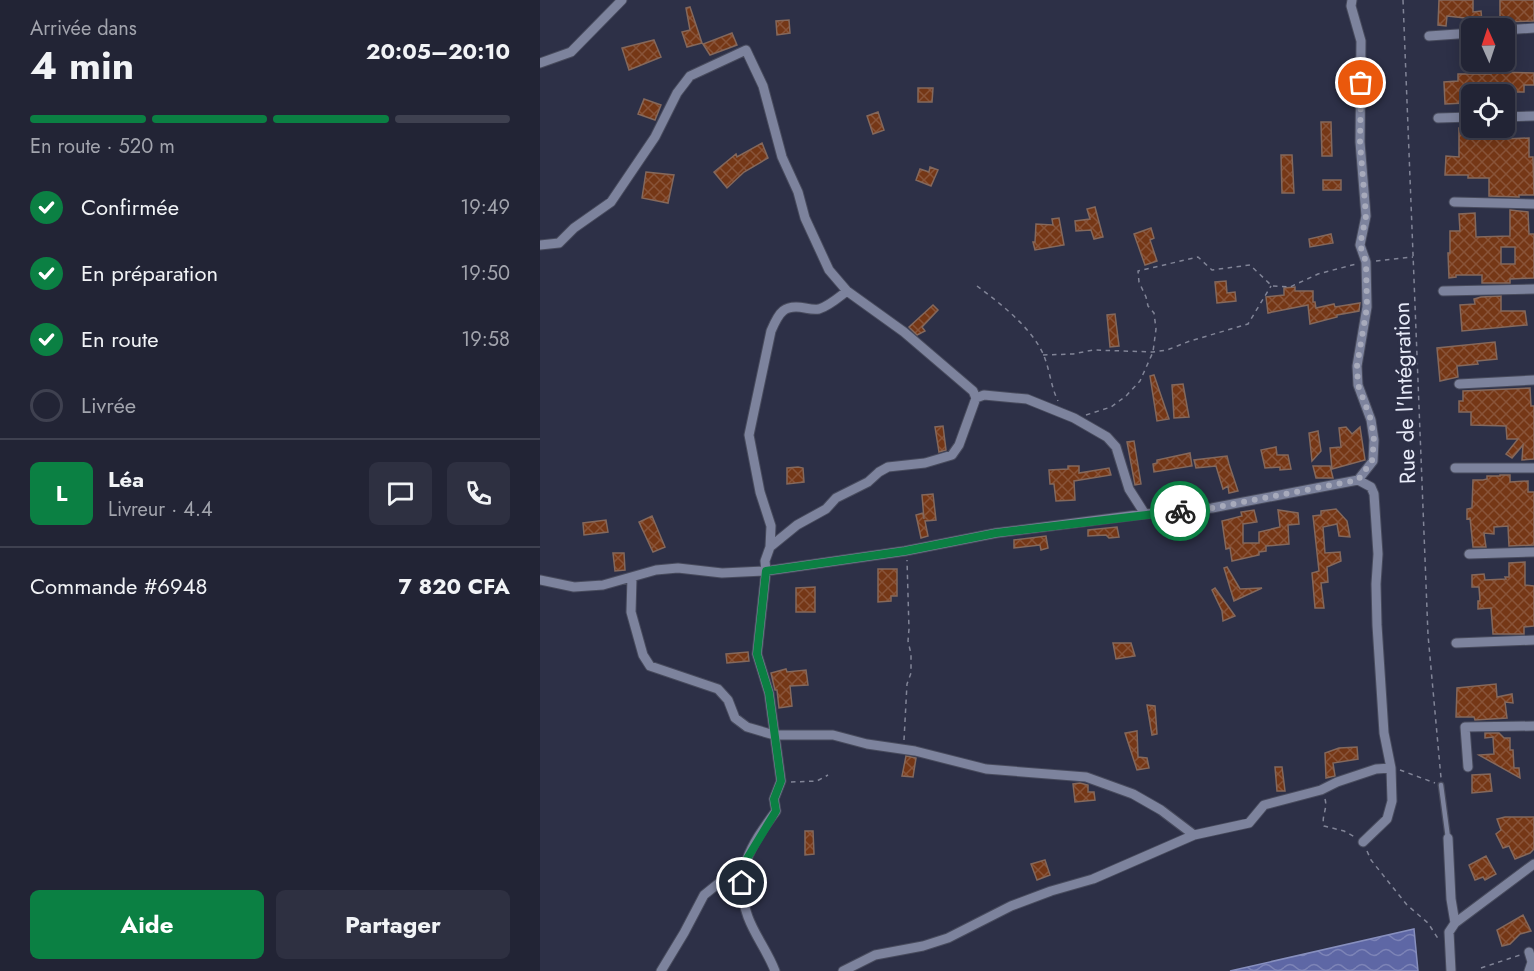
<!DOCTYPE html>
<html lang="fr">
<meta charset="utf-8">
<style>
:root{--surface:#222435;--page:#2e3041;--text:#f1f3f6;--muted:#a2a4ad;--line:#3f4150;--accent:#0b8043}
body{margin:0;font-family:Jost,sans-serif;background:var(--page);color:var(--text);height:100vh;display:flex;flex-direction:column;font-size:22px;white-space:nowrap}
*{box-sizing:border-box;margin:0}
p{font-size:20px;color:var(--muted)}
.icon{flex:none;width:33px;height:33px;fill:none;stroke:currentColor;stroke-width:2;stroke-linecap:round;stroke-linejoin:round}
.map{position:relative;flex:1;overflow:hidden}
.details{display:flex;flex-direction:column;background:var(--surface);width:540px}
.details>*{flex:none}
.needle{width:39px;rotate:357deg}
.tools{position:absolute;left:921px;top:18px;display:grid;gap:12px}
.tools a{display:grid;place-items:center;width:54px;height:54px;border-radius:9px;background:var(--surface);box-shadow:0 3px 15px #0003,0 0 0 2px var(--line);font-size:30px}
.pin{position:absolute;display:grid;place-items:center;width:51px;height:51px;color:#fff;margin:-26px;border:3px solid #fff;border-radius:50%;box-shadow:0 2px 6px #0007}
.courier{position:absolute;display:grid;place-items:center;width:60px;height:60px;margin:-30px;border:4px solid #0b8043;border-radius:50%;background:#fff;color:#222;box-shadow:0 2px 8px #0007}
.headline em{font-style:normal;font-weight:700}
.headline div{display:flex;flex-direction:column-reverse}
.headline{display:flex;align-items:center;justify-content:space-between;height:102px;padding:0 30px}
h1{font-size:39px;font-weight:700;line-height:45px}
.bar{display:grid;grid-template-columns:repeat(4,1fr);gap:9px 6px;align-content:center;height:72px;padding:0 30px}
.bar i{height:8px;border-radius:4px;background:var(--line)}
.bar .selected{background:var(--accent)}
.bar p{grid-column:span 4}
.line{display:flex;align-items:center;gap:15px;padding:0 30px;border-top:2px solid var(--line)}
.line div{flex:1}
.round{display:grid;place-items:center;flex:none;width:63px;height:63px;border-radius:9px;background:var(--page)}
ol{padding:0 30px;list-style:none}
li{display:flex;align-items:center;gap:18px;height:66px}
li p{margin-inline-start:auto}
li .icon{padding:6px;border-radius:50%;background:var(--accent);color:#fff;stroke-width:4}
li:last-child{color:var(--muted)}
li i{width:33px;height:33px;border:3px solid var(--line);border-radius:50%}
.primary-button{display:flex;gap:12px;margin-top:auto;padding:12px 30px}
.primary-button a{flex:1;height:69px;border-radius:9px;background:var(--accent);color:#fff;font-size:24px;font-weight:700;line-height:69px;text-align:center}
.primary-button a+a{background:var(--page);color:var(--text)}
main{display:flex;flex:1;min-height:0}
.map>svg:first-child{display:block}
.water{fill:url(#water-waves);stroke:#878fbe;stroke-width:1.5}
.building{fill:url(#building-cross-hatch);stroke:#84685c;stroke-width:1.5;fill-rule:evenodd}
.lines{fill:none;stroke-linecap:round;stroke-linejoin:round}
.lane-casing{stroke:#484b5d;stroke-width:7}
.street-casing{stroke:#484b5d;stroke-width:11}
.path{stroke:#818497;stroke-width:1.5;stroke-dasharray:4.5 4.5;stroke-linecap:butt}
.lane{stroke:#7d839d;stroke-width:4.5}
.street{stroke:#7d839d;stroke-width:9}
.done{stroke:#a7aabb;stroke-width:6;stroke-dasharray:0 10.8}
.route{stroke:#0b8043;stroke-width:8}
.labels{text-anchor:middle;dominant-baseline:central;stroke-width:4.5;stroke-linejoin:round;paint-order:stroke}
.street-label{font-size:22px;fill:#e8ebf9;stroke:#2d3047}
</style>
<main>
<section class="details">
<div class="headline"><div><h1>4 min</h1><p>Arrivée dans</p></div><em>20:05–20:10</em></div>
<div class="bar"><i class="selected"></i><i class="selected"></i><i class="selected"></i><i></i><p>En route · 520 m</p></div>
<ol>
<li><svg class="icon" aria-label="check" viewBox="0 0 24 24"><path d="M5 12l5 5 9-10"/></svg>Confirmée<p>19:49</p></li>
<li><svg class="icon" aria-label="check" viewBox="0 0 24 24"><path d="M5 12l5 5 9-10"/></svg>En préparation<p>19:50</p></li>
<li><svg class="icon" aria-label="check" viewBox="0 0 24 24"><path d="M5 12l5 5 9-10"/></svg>En route<p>19:58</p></li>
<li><i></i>Livrée</li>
</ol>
<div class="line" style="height:108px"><b class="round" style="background:var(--accent);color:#fff">L</b><div><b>Léa</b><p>Livreur · 4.4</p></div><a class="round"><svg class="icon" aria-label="chat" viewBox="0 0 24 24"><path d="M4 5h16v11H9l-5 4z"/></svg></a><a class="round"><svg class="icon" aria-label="phone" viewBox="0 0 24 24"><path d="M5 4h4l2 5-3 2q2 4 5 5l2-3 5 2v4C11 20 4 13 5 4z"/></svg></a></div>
<div class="line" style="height:78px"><div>Commande #6948</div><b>7 820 CFA</b></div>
<div class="primary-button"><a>Aide</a><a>Partager</a></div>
</section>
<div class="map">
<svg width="994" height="971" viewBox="0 0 994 971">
<defs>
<pattern id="water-waves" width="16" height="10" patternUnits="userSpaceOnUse" patternTransform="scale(1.5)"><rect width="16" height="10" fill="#5e67a5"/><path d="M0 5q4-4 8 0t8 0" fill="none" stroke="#7d84b7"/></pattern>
<pattern id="building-cross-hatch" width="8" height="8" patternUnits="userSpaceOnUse" patternTransform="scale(1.5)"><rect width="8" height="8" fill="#753716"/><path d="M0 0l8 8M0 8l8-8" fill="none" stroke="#895439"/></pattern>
</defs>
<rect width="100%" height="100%" fill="#2d3047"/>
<path class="water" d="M874 929 878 971H690Z"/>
<path class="building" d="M899 0H933V12L941 11 942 22H926L925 18 907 16 906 26 898 25Z
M960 0H994V21L960 22Z
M150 7 162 43 147 47 142 32 150 30 146 8Z
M249 20 250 33 237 35 236 21Z
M192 33 197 45 170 55 163 44Z
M114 40 121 57 89 70 82 48Z
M951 72 994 73V85H984V92H950V94L925 95V103L905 104 904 82 918 81V74H951Z
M378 88H393L392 102H378Z
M104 99 121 105 115 120 98 114Z
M338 112 344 130 333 134 327 116Z
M781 122H791L792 156H782Z
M919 128H964V139L989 138V157H993L994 195H979V197L949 196V178H928V175H905L906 156 919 157Z
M222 143 228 158 204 172 187 188 174 172 196 154 197 157Z
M741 155H752L754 193H742Z
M390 167 398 170 391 186 376 180 380 169 389 172Z
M106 172 134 175 128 203 102 198Z
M783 180H801V190H783Z
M555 207 563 237 554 239 551 230 536 231 535 221 550 219 547 209Z
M970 210 988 212 989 234H994V278L970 279V283H942V275H916V277L909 278 908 253H910V231H920L919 214 935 213 936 237 970 236ZM961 247H975V264H961Z
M519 218 524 245 495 250 493 242H495L496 224 513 225 512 219Z
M611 228 614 238 610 240 617 261 605 265 594 234Z
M791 234 793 243 770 247 769 239Z
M686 281 687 293 695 292 696 301 677 303 675 282Z
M755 287V291H773V302H775L776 308 794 304 795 307 820 303 819 311 797 315V317L770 324 768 305 728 313 726 297 744 295V288Z
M961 296V311H985L987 325 922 331 920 305 935 304 934 299 941 297Z
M393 305 398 310 382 327 385 331 377 335 369 327Z
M575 314 579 346 570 347 567 315Z
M955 342 957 359 937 361 938 364 917 366 918 377 900 381 897 348Z
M614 375 629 419 617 421 610 376Z
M643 384 649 417 634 418 632 385Z
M990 388 991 406H994V459L982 460 983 445 972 458 966 454 978 439H967L966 426 931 425V412H919V401H923V391Z
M403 426 406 450 399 452 395 427Z
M806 427 812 434 820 427 825 460 792 469 790 448 801 447 799 428Z
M778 431 781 451 772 461 769 433Z
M594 441 601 484 595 485 587 442Z
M736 447 737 455H748L751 469 740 470V467L725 468 721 450Z
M650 453 652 466 614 472 613 464 617 463V460Z
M687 456 689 464 698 491 689 493 688 486 683 489 676 466 656 468 654 460Z
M528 466H539V473L569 468 571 475 534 481 535 500 516 501 514 484H510L509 470 528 469Z
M773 466H790L793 478H776Z
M258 467 263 468 264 482 247 484V468Z
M960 475H970V482L988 481V492H994V545L969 546 968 526 954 527V534L944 533 946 547H933L930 518 927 519V509L932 508 933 480H943L947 479V476H960Z
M393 494 396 520 385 521 388 536 381 538 376 515 383 513 384 519 382 495Z
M796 509 807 521 810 537 799 536 797 524 783 527 785 553 800 552 801 561 787 567 788 582 781 583 784 608H775L772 573 779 571 773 516 781 515V511Z
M714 510 717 522 703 524V543H719V532L740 527 738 510 758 513 759 524 748 525 749 544 726 546V551L719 552V555L692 561 690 548 686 549 682 521 702 516 701 512Z
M112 516 125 547 113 552 99 522Z
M66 520 68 532 44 535 43 523Z
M577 527 579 537 569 538 566 535 548 536V530Z
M506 536 508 548 501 550 500 545 474 548V540Z
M73 553H84L85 570 75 571Z
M985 562V585L994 586V626L984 627V634H953L951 608 938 609V601H940L939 587H932V575L944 574 945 580 966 579 965 577H969V563Z
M687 567 700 589 722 588 694 601 684 568Z
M338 569H357V596H351V601L338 602Z
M275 587V612H256V588Z
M675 588 695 616 683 621 682 611 672 590Z
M573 643H591L595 656 576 659Z
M208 652 209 661 187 663 186 654Z
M246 669 247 672 266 670 268 685 250 686 252 706 239 708 237 690H235L231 673Z
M956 684 957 697 972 694 973 703 965 702 967 718 935 720 934 717H916L917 688Z
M607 705 615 706 617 734 612 735Z
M597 731 598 757 607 758 609 768 597 770 585 733Z
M945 733H959L964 738H970V750H973L974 768H979L980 778 939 755 954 754 953 737 945 738Z
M817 747 818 759 793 763 795 776 786 778 785 753 799 748Z
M366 756 376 758 373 777 362 776Z
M735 767H742L745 791H737Z
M950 774 952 791 932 793V775Z
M540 783 548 785V792H554L555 800 535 802 533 784Z
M965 817H994V849L990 853 975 859 969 846 963 848 956 834 961 830 957 819Z
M265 831H273L274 854 265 855Z
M946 856 956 874 945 880 943 877 935 880 929 865Z
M505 860 510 875 497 880 491 864Z
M983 915 991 931 980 934 970 944 962 946 957 930Z"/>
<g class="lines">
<defs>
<path id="lane" d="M901 785 908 838"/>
<path id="street" d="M812 0 811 6 821 41 820 142 826 216 820 245 826 262 827 307 817 366 818 385 831 420 834 440 833 461 818 480 831 487 834 494 838 554 836 584 837 625 844 733 851 768 852 801 847 819 823 842
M964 30 994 28
M889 36 932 33
M0 63 31 52 82 0
M964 117 994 116
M898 118 932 117
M914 202 994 204
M0 245 19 243 34 228 71 202 115 137 137 93 150 76 206 50 223 86 242 157 258 192 265 218 289 270 307 291 364 332 433 391 436 398
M903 291 994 289
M919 384 994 380
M915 468H994
M230 547 231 526 220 492 209 435 231 331C239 312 244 304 265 308 270 309 274 310 279 309 289 306 299 297 307 291
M929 554 994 552
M92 577 91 612 103 655 110 666 178 689 188 700 195 718 207 727 234 735H293L327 744 375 751 446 769 546 777 593 794 621 810 654 835 709 823 724 805 781 790 797 782 836 769 851 768
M0 580 34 587 63 585 116 570 138 568 182 573 226 571 365 551 456 533 605 514 672 508 818 480
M916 643 994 640
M928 767 925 727 994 726
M908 838 911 899 915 923 909 932 911 971
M915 923 994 864
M989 952 992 962 989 971
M121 971 144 933 164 895 205 862
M235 971C228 952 215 936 208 917 192 873 211 845 236 811L234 799 241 781 229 693 217 654 226 571 225 561 230 547 257 525 286 509 296 498 328 482 339 472 348 467 385 463 412 455 419 445 436 398 444 395 487 399 534 418 567 437 576 447 589 489 605 514
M303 971 335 955 383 946 408 938 471 906 511 891 553 879 654 835"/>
</defs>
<use href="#lane" class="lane-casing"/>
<use href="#street" class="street-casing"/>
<path class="path" d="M863 0 888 635 901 778
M836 261 873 257
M437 286C460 303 493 329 504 356 510 371 511 387 518 401
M503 355 533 354 553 350 613 352 627 350 650 341 708 324 731 286
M546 415 571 407 586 396 600 381 613 352 616 329 614 313 608 306 606 297 599 282 598 271 658 257 672 270 710 265 732 286 750 287 778 274 816 264
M364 740 367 684 371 673V654L368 641 369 629 367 560
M860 770 895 783
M251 782 277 781 288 775
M785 799C788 809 781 816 784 826L804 831 815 837
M827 851 831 860 867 905 888 923 899 940
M941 968 980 955"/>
<use href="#lane" class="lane"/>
<use href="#street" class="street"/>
</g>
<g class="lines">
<path class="done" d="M640 511 672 508 818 480 832 461 834 440 831 420 818 385 817 366 827 307 826 262 820 245 826 216 820 142 821 83"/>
<path class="route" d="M202 883 205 862 236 811 234 799 241 781 229 693 217 654 226 571 365 551 456 533 640 511"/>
</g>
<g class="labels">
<g class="street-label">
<text transform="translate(864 393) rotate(-92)">Rue de l'Intégration</text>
</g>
</g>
</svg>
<div class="tools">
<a><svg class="needle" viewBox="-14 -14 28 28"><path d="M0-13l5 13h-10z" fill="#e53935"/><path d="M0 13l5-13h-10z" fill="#a2a4ad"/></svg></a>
<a><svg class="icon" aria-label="locate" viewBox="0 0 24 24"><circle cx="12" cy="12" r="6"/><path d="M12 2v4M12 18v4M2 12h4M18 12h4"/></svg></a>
</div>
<div class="pin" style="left:821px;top:83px;background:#ea580c"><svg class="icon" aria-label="bag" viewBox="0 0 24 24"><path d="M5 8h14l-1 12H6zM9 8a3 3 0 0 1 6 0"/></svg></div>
<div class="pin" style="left:202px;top:883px;background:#1f2937"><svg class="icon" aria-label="home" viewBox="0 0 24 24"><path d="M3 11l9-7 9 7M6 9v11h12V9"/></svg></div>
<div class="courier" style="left:640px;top:511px"><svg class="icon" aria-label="bike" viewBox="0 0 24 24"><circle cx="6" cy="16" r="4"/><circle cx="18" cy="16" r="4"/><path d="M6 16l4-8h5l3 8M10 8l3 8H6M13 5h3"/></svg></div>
</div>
</main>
